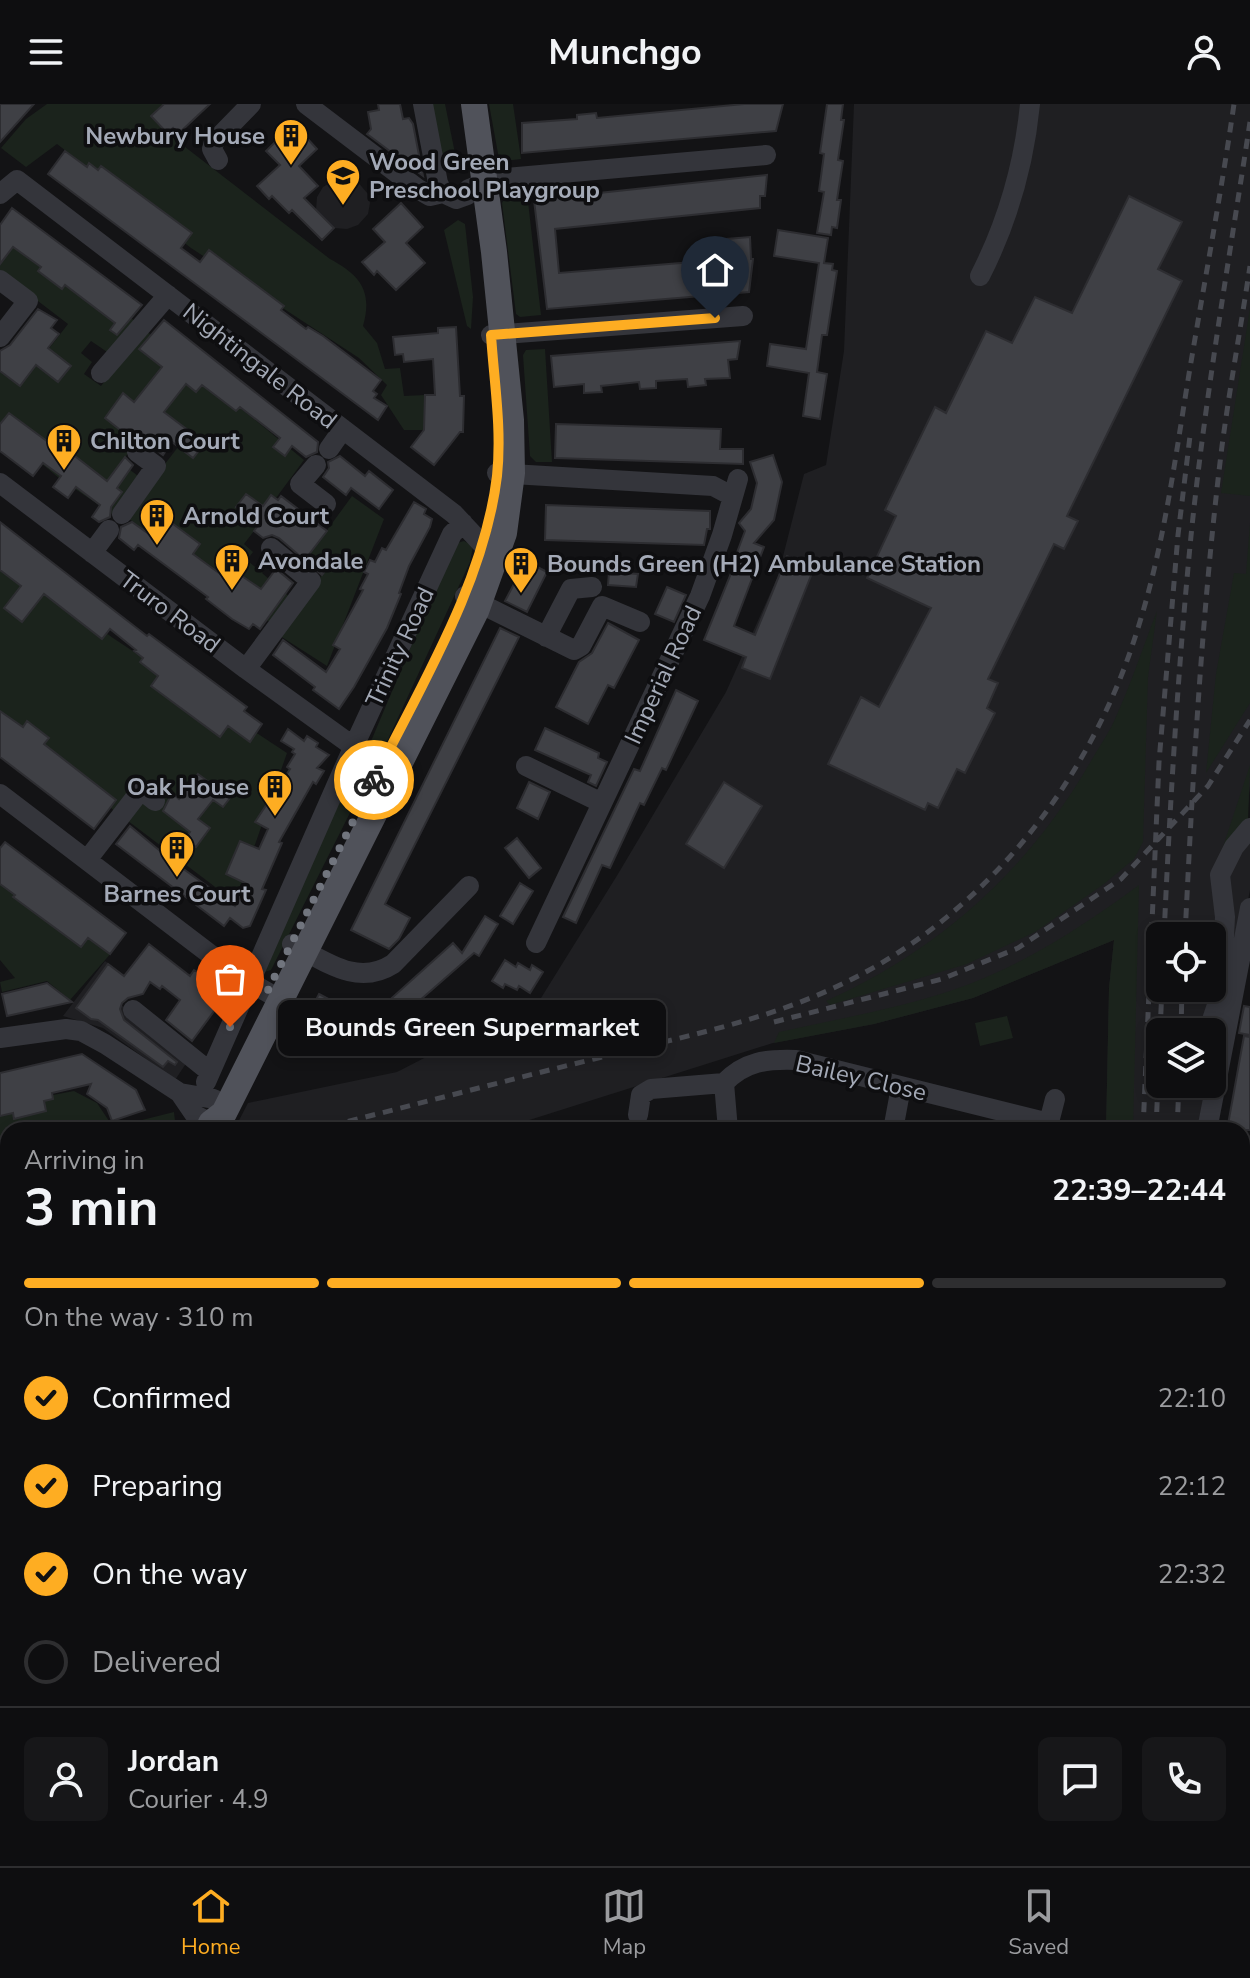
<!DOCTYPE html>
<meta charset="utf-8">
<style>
:root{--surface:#0e0e10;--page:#171719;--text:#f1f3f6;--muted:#9b9c9f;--line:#2e2e30;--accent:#fead22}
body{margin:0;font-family:"Nunito Sans",sans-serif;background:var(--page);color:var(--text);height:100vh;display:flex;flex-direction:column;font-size:30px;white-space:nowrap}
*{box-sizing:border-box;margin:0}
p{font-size:26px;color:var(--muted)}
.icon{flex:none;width:44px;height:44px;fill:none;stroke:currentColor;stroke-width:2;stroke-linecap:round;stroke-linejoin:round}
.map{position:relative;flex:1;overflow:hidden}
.details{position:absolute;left:0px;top:1018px;width:1250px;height:744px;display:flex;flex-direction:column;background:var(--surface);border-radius:24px 24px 0 0;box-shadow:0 4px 12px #0003,0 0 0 2px var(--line)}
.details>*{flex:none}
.fabs{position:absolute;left:1146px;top:818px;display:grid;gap:16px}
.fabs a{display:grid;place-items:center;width:80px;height:80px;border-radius:12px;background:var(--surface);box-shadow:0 4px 12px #0003,0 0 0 2px var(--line);font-size:40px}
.pin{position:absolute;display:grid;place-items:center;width:68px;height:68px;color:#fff;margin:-82px -34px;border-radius:50% 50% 50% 0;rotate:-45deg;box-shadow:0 0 8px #0007}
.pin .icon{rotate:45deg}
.courier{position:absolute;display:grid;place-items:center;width:80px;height:80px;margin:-40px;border:6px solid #fead22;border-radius:50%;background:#fff;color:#222;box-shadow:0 2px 10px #0007}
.bubble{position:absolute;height:56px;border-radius:12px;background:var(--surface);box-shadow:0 4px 12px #0003,0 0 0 2px var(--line);font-size:26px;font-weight:700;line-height:56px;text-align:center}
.overview em{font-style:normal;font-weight:700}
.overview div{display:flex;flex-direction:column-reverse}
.overview{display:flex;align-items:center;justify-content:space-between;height:136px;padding:0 24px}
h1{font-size:52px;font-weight:700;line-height:60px}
.bar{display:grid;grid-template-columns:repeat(4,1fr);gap:12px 8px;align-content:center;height:96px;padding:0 24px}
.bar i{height:10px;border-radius:6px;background:var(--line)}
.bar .current{background:var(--accent)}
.bar p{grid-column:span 4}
.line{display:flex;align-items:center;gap:20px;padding:0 24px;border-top:2px solid var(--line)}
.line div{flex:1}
.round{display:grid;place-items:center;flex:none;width:84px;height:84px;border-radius:12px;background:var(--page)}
ol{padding:0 24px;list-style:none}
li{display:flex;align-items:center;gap:24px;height:88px}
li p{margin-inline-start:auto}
li .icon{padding:8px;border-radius:50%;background:var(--accent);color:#111;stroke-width:4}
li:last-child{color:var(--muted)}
li i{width:44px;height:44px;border:4px solid var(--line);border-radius:50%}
header{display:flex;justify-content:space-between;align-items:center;height:104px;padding:0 24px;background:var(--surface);font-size:36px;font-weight:700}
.tabs{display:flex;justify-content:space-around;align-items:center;height:112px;border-top:2px solid var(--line);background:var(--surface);font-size:22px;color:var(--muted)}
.tabs a{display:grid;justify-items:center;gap:4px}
.tabs .current{color:var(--accent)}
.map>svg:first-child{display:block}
.built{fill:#1f1f22;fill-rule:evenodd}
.green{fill:#1b231c}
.building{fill:#3f4045;stroke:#2d2d31;stroke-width:2}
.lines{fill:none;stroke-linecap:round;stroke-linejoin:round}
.minor{stroke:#34353b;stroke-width:20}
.major{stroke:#50525a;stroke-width:26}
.rail{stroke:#474950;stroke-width:5;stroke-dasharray:10 8;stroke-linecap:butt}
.done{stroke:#71757e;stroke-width:8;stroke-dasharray:0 14.4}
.route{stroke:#fead22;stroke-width:10}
.labels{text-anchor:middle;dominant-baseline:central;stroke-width:7;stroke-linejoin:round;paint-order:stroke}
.poi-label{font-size:24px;font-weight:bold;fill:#a4aab7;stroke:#0e0e10;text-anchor:start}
.street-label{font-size:24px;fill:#a4aab7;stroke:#0e0e10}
</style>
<header><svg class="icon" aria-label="menu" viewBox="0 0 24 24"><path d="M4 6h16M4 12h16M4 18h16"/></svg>Munchgo<svg class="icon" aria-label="person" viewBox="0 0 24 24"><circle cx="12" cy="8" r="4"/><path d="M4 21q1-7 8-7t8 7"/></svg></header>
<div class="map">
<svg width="1250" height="1762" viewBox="0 0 1250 1762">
<rect width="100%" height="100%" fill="#131315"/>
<path class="built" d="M854 0H1250V682L1247 712 1250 721V786L1204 1026H1106L1109 884 1114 836 973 894 874 920 773 939 498 1026H234L248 999 397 968 541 894 618 770 726 588 778 472 804 370 826 361 844 247ZM1160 832H1212V884H1160ZM1160 928H1212V980H1160Z
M340 73 356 76 368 90 370 99 368 110 358 121 347 125 334 124 316 106 317 93 323 83Z
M105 857 124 871 110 892 189 955 175 976 103 924 63 912Z
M8 1479V1561L0 1564V1480Z"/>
<path class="green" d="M47 0H164L152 12 167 29 330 155C360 171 373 187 363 222L377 239 385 265 400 264 404 292 425 291 424 326H404L381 291 387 281 359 254 191 144 57 40 26 63 1 44 26 15Z
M432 0H445L457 59 451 64 444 61Z
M489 0H513L521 55 503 57 499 55Z
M527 89 541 211 520 213 516 210 502 99 506 92Z
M458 116 465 120 473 193 471 225 467 222 444 126Z
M4 118 135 217 113 252 91 237 81 249 92 258 84 270 101 282 145 226 304 356 276 394 271 391 314 444 352 392 384 415 327 562 277 530 325 467 261 418 244 440 253 448 247 456 255 463 262 455 269 460 262 469 292 495 275 522 125 412 178 343 193 354 205 339 173 314 163 326 123 289 106 313 136 338 121 359 142 375 115 412 59 374 0 325V268L20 282 68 220 0 168V124Z
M1250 204V392L1221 389Z
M545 245 552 358H536L530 352 523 251 526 246Z
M1250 419V599L1206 669 1216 570 1234 469 1246 470Z
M464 437 473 442 470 458 384 644 374 647 369 642 452 445 457 439Z
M0 452 113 534 287 649 235 798 0 620Z
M1157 507 1148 573 1143 738 1134 755 1104 780 1035 828 967 860 830 901 826 897C941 845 1029 765 1091 657 1099 643 1109 629 1115 615 1131 580 1143 543 1157 507Z
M1250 661 1248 717 1219 755Z
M358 667 366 673 365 679 271 866 264 868 352 669Z
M0 769 113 847 70 896 47 877 2 888 0 878 15 874 0 856Z
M1139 781 1133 1026H1106L1109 884 1114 836 973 894 874 920 774 939 779 928C837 915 897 905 953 886 1021 863 1082 823 1139 781Z
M1007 912 1013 934 980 942 975 919Z
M74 987 97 999 109 1017 81 1026H8V1098L0 1100V1001Z
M174 1008 176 1026H102Z
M8 1122V1188L0 1189V1125Z
M1242 1633H1250V1693L1242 1690Z
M1075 1754H1187V1762H1075Z"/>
<path class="building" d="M0 0H34L0 38Z
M164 0H210L178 30 173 24 167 29 151 12Z
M378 0H400L403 15 409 14 413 20 423 72 367 30 371 25 368 8 379 6Z
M783 0 776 27 522 49V19L577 15V11L596 9 597 14 744 0Z
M827 0H843L841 16H844L838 56 843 57 837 96H841L837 124 832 123 831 131 817 129 824 88 819 87 824 50 820 49Z
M294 20 317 45 299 62 318 82 304 94 334 124 322 136 292 106 289 109 272 92 269 95 257 82 280 61 266 47Z
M65 47 87 63 89 59 98 66 101 62 192 129 181 144 200 158 209 146 284 202 281 206 306 225 308 223 323 232 381 276 373 287 377 290 374 294 387 302 378 316 48 70Z
M767 71 765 92H760V104L555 125 559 169 717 156V153L728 152 726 135 750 133 751 155H753L749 188 547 205 534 96Z
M1129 92 1182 118 1158 165 1182 177 1067 412 1078 417 1064 445 1054 440 988 575 998 579 987 604 995 609 965 669 957 665 938 704 928 699 925 706 828 660 861 593 879 603 931 504 867 474 896 412 885 406 935 303 946 309 986 227 1012 239 1035 193 1072 209Z
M401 99 423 123 406 139 425 159 396 186 377 167 374 171 362 158 385 138 373 125Z
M12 104 142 201 117 231 110 226 115 219 65 181 62 185 38 167 41 163 13 143 0 160V121Z
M778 126 828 134 824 159 833 160 832 166 837 167 827 231H822L817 268 827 270 820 315 803 312 809 269 767 262 770 240 806 245 819 159 774 152Z
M38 205 57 216 51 224 59 230 48 244 71 262 58 278 36 261 20 282 0 267V247L10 241Z
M164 216 318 338 317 348 306 353 292 342 285 352 273 343 280 334 240 303 236 307 202 281 196 288 186 280 164 308 205 339 193 354 172 338 163 351 144 337 133 336 105 314 123 289 134 298 162 263 139 245Z
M456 223 460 292H464L463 328H460L434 361 411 343 424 326 425 291H435L433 255 404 258 403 250 395 251 393 233 438 229V224Z
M740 237 737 255 728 256 730 274 705 275 706 281 688 283 687 275 656 277V284L640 285 639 278 601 282 602 288 584 289V280L554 283 551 252Z
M9 309 59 346 62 342 107 377 125 353 133 361 117 384 122 388 111 403 110 413 99 418 92 413 100 401 76 383 68 394 53 383 61 372 43 359 33 372 0 347V320Z
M556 320 721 325 720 345H743V360L555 354Z
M773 351 782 378 774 416 754 439 764 443 734 522 755 531 787 452 814 464 770 575 742 564 746 553 704 536 734 462H732L745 427 739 419 751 405 757 379 750 358Z
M340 352 365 372 369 367 393 386 379 405 351 384 346 391 323 373 329 364 328 358Z
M246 390 263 402 271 391 278 396 281 392 327 427 307 453 325 467 322 471 279 434 272 431 263 434 254 427 259 420 236 403Z
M414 398 426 405 424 410 432 415 430 423 409 462 399 489 401 490 387 524 354 583 339 605 313 586 315 583 273 551 283 536 326 568 340 545 333 541 363 486 360 485 368 470 364 468 370 456 375 458 382 444 386 446Z
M546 401 710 407V425H707L704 441 545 436Z
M165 414 200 440 193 450 223 472 230 464 261 485 276 465 293 479 260 525 253 520 249 525 232 515 206 495 208 493 138 441 134 446 119 434 121 423 132 418 149 430 152 426 155 428Z
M0 418 147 532 149 530 247 603 244 607 262 620 250 638 228 622 220 633 151 582 158 572 140 558 143 554 134 547 136 546 110 525 102 535 44 490 22 518 4 504 21 482 0 466Z
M526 457 547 468 527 508 505 497Z
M609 468 638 470 636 483 608 481Z
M667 483 686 491 674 518 655 510Z
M608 519 639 536 614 584 608 581 588 620 556 603 579 558 592 549Z
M500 524 519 533 385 800 410 814 399 835 389 845 351 826Z
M676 586 698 597 666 666 662 664 644 701 640 699 610 764 602 761 576 819 563 813 634 665 640 667Z
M0 607 23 623 27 617 49 634 44 640 116 696 94 725 0 653Z
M545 624 599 649 598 654 607 658 596 682 588 678 591 671 535 646Z
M288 625 304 637 307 632 318 639 316 643 329 651 317 664 324 667 316 680 313 678 279 738 282 739 262 785 266 786 250 822 243 824 230 814 224 822 116 740 130 722 171 756 235 802 247 780 226 770 240 737 259 745 268 725 255 718 290 665 287 663 295 650 292 648 294 645 281 637Z
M198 670 230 694 223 703 213 696 198 715 210 724 196 743 185 735 190 728 163 707 172 689 179 695Z
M529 678 550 688 538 715 517 704Z
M724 678 762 702 724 764 686 740Z
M517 734 541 764 529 774 505 744Z
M5 738 126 829 110 850 88 834 81 843 13 793 15 791 0 780V744Z
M520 779 533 787 513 820 500 812Z
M485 812 498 820 479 852 474 849 387 925 374 910 453 839 462 849Z
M149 840 190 872 194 866 229 887 192 937 166 916 180 896 162 882 160 885 150 878 143 890 128 894 122 899 120 905 124 916 177 958 175 961 168 957 163 963 98 916 91 915 76 904 108 860 124 872Z
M505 856 516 863 518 859 530 866 532 861 543 868 530 889 519 882 517 886 505 880 503 884 492 877Z
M47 879 72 898 7 912 2 890Z
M319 890 362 913 353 931 310 907Z
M1244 902 1250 903V931L1239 929Z
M1244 932 1250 933V1026H1227Z
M82 950 136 986 145 1006 112 1017 107 1004 87 990 91 980 52 989 53 995 44 997 46 1007 14 1015 13 1009 0 1012V969Z"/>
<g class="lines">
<path class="minor" d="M306 0 418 85 430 92 443 89
M423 0 438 79 443 89 456 95 467 91 469 85 494 75 766 51
M218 56 212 45 214 38 251 0
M0 90 17 76 454 410 496 455
M980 172C1008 117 1024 61 1030 0
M0 176 28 197 0 233
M491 231 743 212
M101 269 168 191
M329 345 343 325
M316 361 300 380 326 400
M497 369 713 382 732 392
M0 379 246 565 393 671
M122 410 156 362 137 348
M92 449 109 426
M465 492 574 546 581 542 602 502 640 518
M546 533 571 485 592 483
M246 565 311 477 271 444
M526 662 602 699
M0 690 236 870 279 895
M87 756 141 686 155 697
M536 839 700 492 722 431 738 375
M292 840C325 857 357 883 393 860L469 782
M133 906 210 968
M1208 928 1221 889 1225 813 1220 771 1234 743 1250 724
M0 934 66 925 81 927 105 940 180 989 214 995
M206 978 348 655 452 430 463 419
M180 989 195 1011 211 1019
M638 1011 641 991 651 985 724 979
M728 1026 724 979C745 957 767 955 796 956L1049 1019
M893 1026 901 983
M1047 1026 1055 995
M1207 1026 1250 804
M1242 1067 1250 1069
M0 1399 8 1400
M1242 1550 1245 1616
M0 1566 6 1578
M0 1660 8 1670
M201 1754V1762
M36 1762V1754
M639 1762V1754"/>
<path class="major" d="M208 1026 211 1019 224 1009 476 507 504 429 512 369 511 316 494 148 474 0
M0 1597 8 1592
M1242 1616H1250
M137 1762V1754"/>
<path class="rail" d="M1164 832C1170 699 1178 565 1191 432 1205 294 1229 156 1250 18
M1185 832C1193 668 1202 505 1222 342 1230 282 1241 222 1250 162
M774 918 942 875 1018 844 1121 775 1208 682 1250 616
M1160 928 1162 884
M1181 928 1182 884
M313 1026C407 1003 500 978 594 955 672 935 753 920 827 887 979 820 1090 681 1138 524 1164 442 1175 355 1189 270 1204 180 1221 90 1234 0
M1143 1026 1159 658 1178 431 1190 332
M1156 1026 1160 929
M1177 1026 1179 980
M0 1118 8 1115"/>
</g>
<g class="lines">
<path class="done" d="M230 923 249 878 267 888 374 676"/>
<path class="route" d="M374 676C421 581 484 479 497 372 502 325 494 277 491 231L715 214"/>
</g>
<defs>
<symbol id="building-pin" viewBox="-11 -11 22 30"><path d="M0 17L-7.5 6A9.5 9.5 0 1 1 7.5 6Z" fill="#fead22" stroke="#0e0e10"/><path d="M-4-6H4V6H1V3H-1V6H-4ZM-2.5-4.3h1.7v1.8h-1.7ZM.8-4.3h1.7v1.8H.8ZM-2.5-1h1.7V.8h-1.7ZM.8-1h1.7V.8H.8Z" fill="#111"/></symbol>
<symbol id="school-pin" viewBox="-11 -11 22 30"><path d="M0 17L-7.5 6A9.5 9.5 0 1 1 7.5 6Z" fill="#fead22" stroke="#0e0e10"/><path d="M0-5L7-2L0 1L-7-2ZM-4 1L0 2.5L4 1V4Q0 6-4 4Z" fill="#111"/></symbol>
</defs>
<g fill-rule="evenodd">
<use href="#building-pin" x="271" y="12" width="40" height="54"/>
<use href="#school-pin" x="323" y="52" width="40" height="54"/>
<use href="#building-pin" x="44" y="317" width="40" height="54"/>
<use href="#building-pin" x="137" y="392" width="40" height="54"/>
<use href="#building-pin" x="212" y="437" width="40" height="54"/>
<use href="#building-pin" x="501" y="440" width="40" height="54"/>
<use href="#building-pin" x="255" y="663" width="40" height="54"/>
<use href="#building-pin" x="157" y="724" width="40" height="54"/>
</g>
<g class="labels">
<g class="poi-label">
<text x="265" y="32" text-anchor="end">Newbury House</text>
<text x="369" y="58">Wood Green<tspan x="369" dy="28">Preschool Playgroup</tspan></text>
<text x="90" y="337">Chilton Court</text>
<text x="183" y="412">Arnold Court</text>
<text x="258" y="457">Avondale</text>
<text x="547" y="460">Bounds Green (H2) Ambulance Station</text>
<text x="249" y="683" text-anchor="end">Oak House</text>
<text x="177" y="790" text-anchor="middle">Barnes Court</text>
</g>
<g class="street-label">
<text transform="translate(260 262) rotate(38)">Nightingale Road</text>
<text transform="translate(170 508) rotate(37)">Truro Road</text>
<text transform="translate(400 543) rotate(-65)">Trinity Road</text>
<text transform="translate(663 571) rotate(-65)">Imperial Road</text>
<text transform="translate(861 974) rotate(13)">Bailey Close</text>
</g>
</g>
</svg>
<div class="fabs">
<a><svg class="icon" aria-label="locate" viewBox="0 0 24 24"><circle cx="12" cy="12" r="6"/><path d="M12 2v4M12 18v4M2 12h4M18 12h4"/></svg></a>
<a><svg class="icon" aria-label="layers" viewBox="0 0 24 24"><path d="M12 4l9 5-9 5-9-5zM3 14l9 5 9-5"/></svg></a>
</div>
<div class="pin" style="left:230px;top:923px;background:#ea580c"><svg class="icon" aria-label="bag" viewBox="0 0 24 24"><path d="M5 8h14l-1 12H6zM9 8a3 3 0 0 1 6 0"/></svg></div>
<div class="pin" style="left:715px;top:214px;background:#1f2937"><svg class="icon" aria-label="home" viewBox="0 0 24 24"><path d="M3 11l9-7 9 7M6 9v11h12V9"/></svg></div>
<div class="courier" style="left:374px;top:676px"><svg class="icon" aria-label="bike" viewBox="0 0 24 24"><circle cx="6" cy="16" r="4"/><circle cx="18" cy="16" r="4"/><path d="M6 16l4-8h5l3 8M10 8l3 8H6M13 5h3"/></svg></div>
<div class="bubble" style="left:278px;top:896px;width:388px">Bounds Green Supermarket</div>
<section class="details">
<div class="overview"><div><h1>3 min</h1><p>Arriving in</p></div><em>22:39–22:44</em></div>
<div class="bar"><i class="current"></i><i class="current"></i><i class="current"></i><i></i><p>On the way · 310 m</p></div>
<ol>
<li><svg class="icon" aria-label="check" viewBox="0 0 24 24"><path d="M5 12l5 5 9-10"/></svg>Confirmed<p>22:10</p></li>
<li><svg class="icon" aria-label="check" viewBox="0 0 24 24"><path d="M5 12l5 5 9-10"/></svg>Preparing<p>22:12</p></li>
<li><svg class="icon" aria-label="check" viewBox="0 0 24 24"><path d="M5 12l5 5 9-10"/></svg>On the way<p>22:32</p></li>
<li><i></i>Delivered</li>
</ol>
<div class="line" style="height:144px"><a class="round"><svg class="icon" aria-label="person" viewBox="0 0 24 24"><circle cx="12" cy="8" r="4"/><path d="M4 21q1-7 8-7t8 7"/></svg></a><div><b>Jordan</b><p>Courier · 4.9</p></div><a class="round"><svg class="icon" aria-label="chat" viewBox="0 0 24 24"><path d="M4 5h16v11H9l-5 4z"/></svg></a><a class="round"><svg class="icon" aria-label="phone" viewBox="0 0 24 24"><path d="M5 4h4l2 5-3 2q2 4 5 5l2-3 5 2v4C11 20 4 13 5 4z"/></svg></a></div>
</section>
</div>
<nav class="tabs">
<a class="current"><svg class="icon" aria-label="home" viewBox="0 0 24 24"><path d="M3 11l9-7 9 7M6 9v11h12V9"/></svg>Home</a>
<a><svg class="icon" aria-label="map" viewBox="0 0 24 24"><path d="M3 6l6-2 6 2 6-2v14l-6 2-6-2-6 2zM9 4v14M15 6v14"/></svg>Map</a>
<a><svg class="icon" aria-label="saved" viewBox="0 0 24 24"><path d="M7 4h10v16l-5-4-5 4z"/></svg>Saved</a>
</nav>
